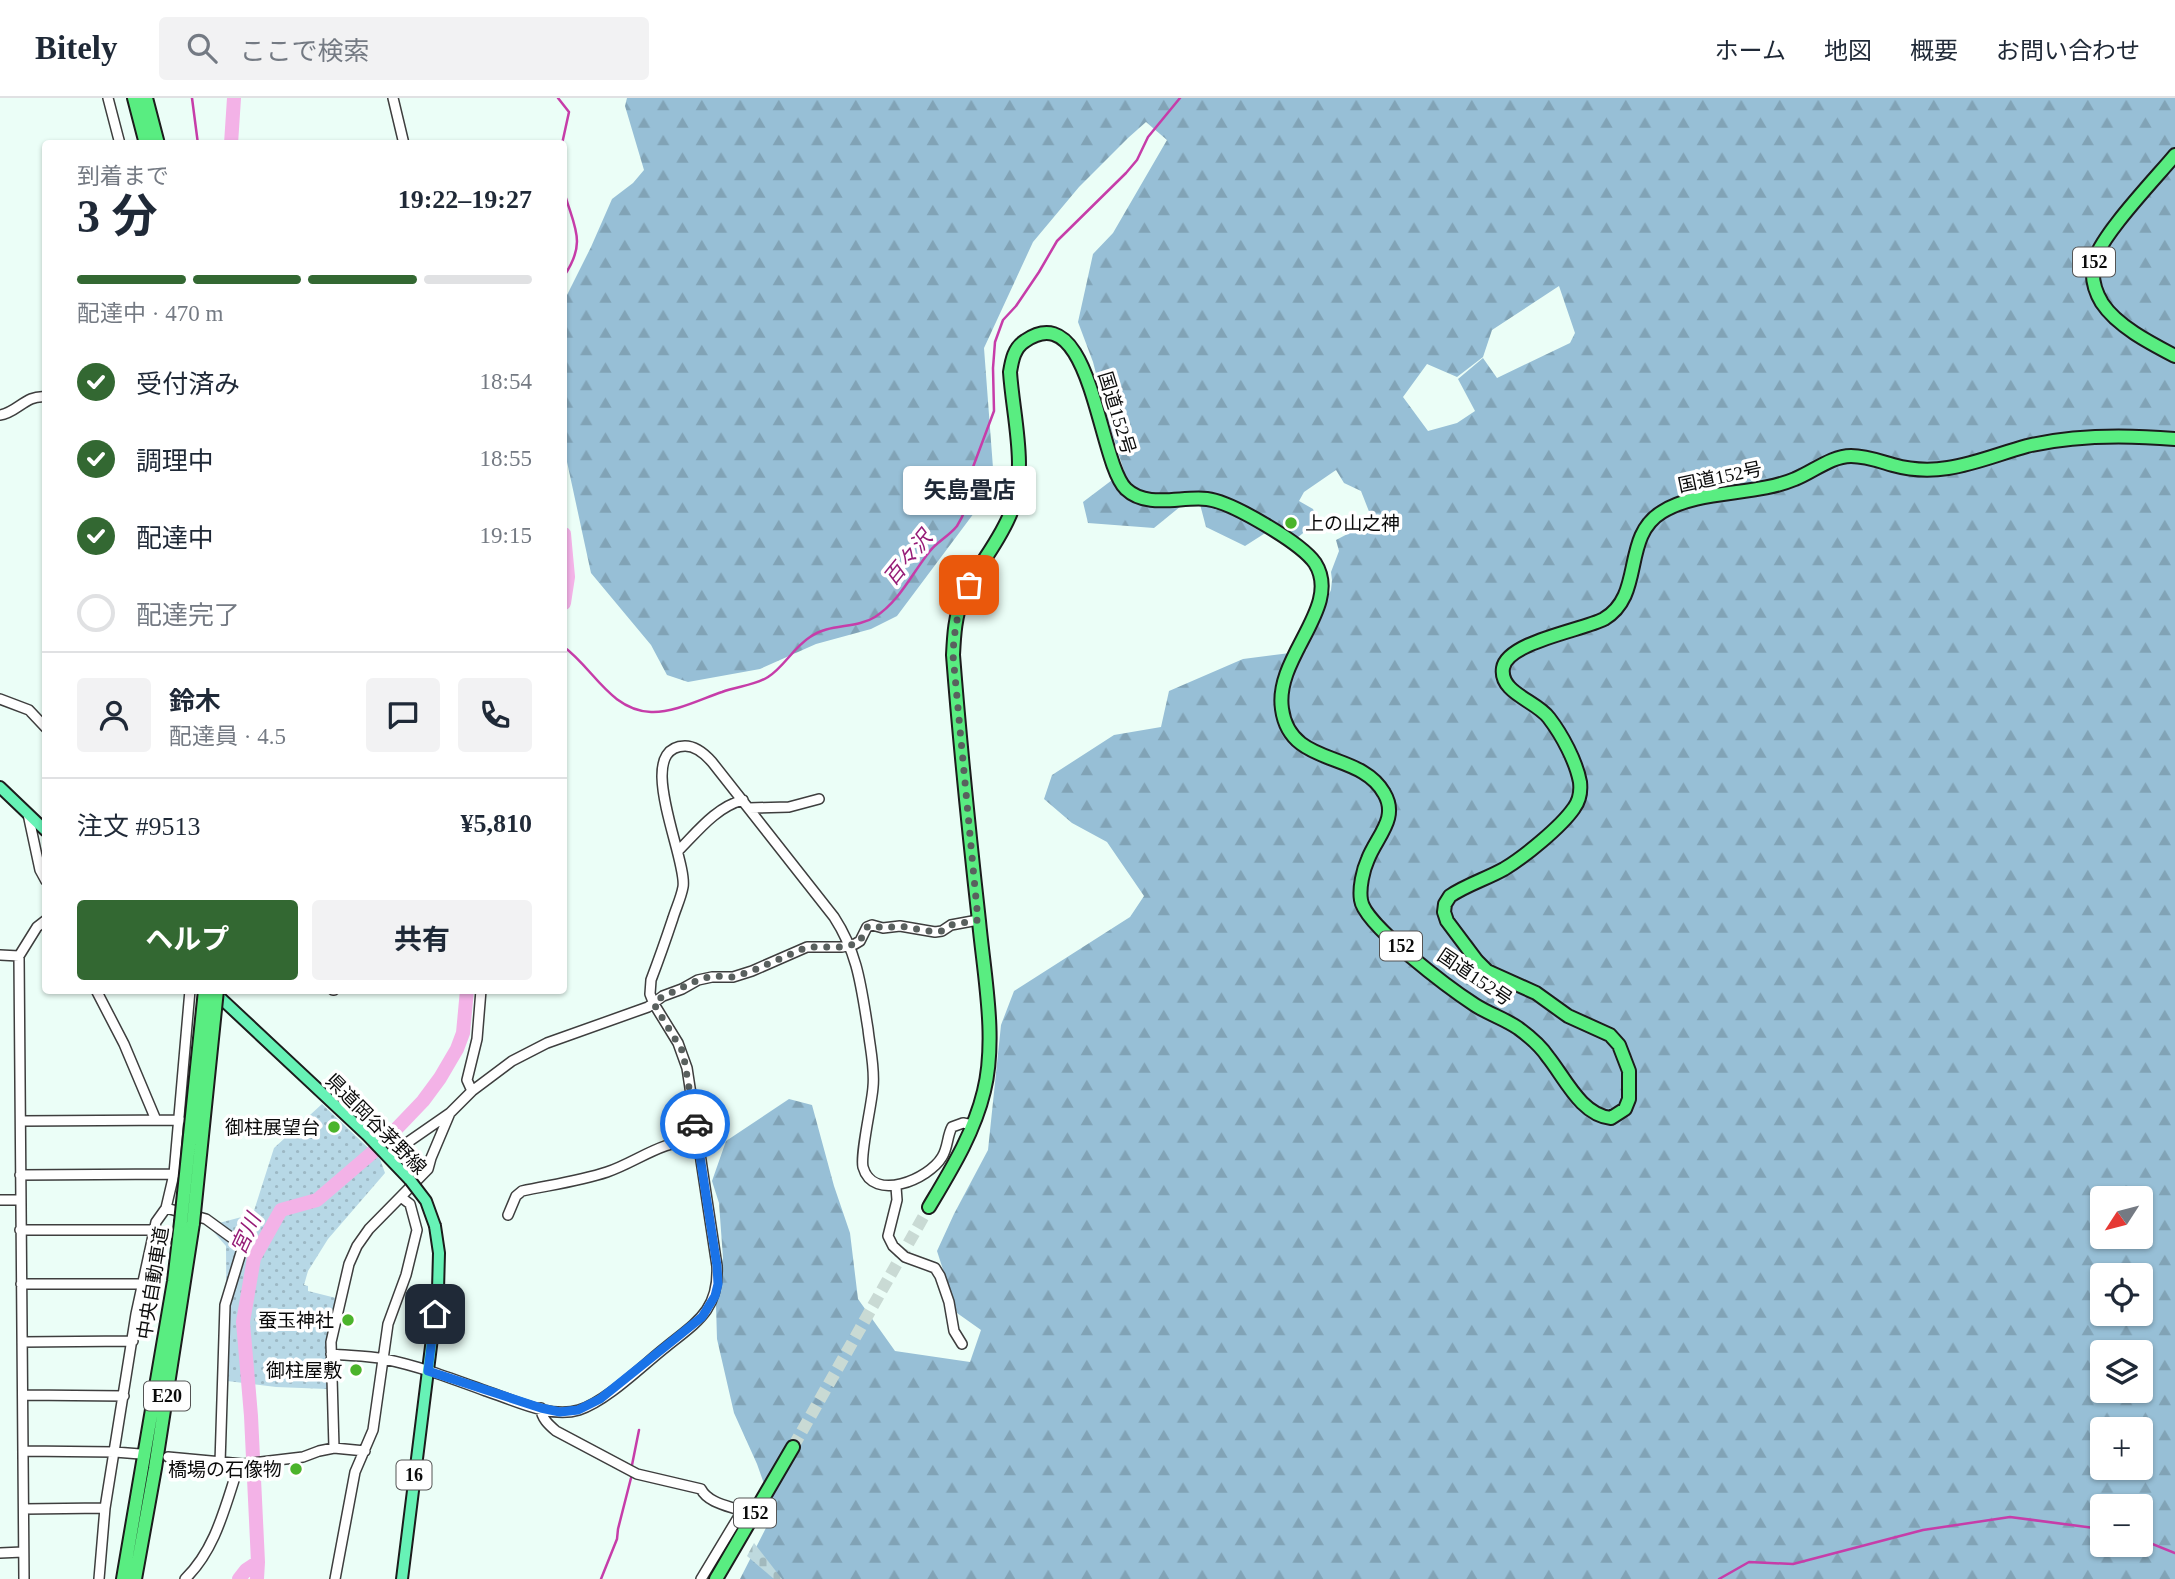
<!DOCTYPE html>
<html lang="ja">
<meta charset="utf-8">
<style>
:root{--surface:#fff;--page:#f2f2f3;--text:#1f2937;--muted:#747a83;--line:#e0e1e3;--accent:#336832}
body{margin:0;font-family:"Times New Roman","Noto Sans JP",serif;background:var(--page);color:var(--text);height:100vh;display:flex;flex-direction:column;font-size:26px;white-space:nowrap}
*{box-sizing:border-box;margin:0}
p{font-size:23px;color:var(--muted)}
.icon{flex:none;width:38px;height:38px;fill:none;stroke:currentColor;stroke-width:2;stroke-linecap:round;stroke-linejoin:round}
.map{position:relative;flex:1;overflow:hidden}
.details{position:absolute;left:42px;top:42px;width:525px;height:854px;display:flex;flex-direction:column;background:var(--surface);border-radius:7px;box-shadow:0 2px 5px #0004}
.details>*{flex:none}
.needle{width:46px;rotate:234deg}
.tools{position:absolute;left:2090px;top:1088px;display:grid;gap:14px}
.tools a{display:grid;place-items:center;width:63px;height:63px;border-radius:7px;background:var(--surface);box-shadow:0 2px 5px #0004;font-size:35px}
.pin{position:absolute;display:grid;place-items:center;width:60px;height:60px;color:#fff;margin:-30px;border-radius:14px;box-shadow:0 4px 10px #0006}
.courier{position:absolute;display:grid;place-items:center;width:70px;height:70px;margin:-35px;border:5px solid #1a73e8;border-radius:50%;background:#fff;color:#222;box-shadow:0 2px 9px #0007}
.bubble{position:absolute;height:49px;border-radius:7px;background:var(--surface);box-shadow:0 2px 5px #0004;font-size:23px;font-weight:700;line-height:49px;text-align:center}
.headline em{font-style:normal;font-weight:700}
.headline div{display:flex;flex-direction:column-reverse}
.headline{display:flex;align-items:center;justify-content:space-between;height:119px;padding:0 35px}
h1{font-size:46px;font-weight:700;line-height:52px}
.bar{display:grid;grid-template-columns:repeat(4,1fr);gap:10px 7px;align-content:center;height:84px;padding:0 35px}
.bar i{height:9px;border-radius:5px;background:var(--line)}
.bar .active{background:var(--accent)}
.bar p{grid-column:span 4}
.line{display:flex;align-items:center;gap:18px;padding:0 35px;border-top:2px solid var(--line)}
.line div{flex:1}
.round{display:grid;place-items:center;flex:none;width:74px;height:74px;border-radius:7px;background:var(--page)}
ol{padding:0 35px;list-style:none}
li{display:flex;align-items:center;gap:21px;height:77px}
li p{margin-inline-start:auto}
li .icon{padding:7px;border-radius:50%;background:var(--accent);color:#fff;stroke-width:4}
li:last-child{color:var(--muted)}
li i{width:38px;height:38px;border:4px solid var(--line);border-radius:50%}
.cta{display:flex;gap:14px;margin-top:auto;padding:14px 35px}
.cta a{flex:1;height:80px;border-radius:7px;background:var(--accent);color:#fff;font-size:28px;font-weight:700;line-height:80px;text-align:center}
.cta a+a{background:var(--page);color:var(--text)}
header{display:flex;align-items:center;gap:42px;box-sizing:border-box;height:98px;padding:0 35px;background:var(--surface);border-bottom:2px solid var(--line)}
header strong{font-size:33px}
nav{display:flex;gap:38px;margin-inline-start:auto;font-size:24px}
.search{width:490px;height:63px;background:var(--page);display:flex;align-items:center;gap:18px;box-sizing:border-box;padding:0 24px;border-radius:7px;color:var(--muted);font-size:26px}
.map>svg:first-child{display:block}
.grass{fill:url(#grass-dots)}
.forest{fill:url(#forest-firs);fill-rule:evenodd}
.cemetery{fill:url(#cemetery-stones)}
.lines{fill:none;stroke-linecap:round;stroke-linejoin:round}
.stream{stroke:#c63da9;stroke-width:2.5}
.river{stroke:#f3b2e7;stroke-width:14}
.highway-tunnel{stroke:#c9dad4;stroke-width:12;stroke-dasharray:12 6;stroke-linecap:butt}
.minor-casing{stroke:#3e3e3e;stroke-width:12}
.major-casing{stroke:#1c1c1c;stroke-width:14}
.highway-casing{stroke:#1c1c1c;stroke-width:16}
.minor{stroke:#fff;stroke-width:9}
.major{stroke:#67f2b6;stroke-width:10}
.highway{stroke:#59ed81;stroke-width:12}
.major-bridge-casing{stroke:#1c1c1c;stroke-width:14;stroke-linecap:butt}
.highway-bridge-casing{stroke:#1c1c1c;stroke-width:16;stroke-linecap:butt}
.major-bridge{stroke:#67f2b6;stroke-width:10}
.highway-bridge{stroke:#59ed81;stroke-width:12}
.done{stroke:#59605e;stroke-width:7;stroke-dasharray:0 12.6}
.route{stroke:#1a73e8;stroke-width:9}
.poi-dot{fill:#4bb42b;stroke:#fff;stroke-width:2.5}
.labels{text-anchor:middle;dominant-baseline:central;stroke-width:7;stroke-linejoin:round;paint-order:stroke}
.shield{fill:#fff;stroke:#545454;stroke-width:2}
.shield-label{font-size:18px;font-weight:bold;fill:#0b0b0b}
.street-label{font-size:19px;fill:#0b0b0b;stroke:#fff}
.poi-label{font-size:19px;fill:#0b0b0b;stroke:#fff;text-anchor:end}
.water-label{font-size:21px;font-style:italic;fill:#961c77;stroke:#fff}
</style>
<header>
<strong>Bitely</strong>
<div class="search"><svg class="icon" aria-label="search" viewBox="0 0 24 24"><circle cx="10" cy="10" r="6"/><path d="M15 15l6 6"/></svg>ここで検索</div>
<nav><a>ホーム</a><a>地図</a><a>概要</a><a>お問い合わせ</a></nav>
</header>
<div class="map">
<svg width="2175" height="1481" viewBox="0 0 2175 1481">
<defs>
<pattern id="grass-dots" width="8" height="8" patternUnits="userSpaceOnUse" patternTransform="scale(1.75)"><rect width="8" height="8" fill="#b7d8e6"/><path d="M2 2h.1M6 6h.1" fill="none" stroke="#9cb8c4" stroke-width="1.8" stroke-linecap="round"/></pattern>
<pattern id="forest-firs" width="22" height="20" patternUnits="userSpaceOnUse" patternTransform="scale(1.75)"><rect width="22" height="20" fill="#97bfd6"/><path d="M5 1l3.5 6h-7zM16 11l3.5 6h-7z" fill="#81a3b6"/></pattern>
<pattern id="cemetery-stones" width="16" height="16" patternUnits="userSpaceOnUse" patternTransform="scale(1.75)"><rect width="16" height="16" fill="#bed9de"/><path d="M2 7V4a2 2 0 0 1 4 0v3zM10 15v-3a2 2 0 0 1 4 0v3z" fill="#a2b9bd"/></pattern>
</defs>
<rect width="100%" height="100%" fill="#ebfef7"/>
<path class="grass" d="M322 1006 380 1061 385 1075 328 1141 308 1173 304 1187 308 1188V1193L336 1200 327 1260V1291L276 1289 227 1283 226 1148 212 1132 219 1125 253 1116 274 1050Z"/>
<path class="forest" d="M627 0H2175V1481H740L774 1414 757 1366 734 1315 717 1241 716 1207 721 1191 720 1174 723 1160 719 1105 712 1083 726 1043 789 1001 812 1007 834 1088 850 1135 858 1201 895 1253 970 1264 981 1232 957 1215 937 1153 954 1116 988 1052 1001 927 1014 893 1130 819 1144 798 1107 744 1072 725 1044 701 1052 677 1114 637 1161 629 1169 593 1243 561 1306 553 1314 528 1331 492 1332 482 1331 474 1339 453 1336 442 1359 430 1370 416 1361 393 1344 385 1336 372 1304 394 1299 403 1313 411 1318 423 1297 440 1278 427 1245 448 1206 429 1197 395 1154 430 1088 425 1083 404 1124 373 1109 325 1093 264 1078 224 1093 156 1113 135 1167 42 1146 24 1128 40 1079 89 1033 144 984 250 993 370 980 407 897 518 871 531 816 546 760 571 688 584 667 577 651 547 591 475 564 350V203L591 149 612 101 633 85 644 72 625 8ZM1559 188 1575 235 1570 245 1497 280 1483 260 1458 281 1475 313 1457 325 1428 333 1403 299 1427 266 1457 279 1483 259 1492 232ZM2102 1101H2140V1139H2102ZM2102 1178H2140V1216H2102ZM2102 1255H2140V1293H2102ZM2102 1332H2140V1370H2102ZM2102 1409H2140V1447H2102Z"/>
<path class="cemetery" d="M754 1445 782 1481H774L747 1458Z"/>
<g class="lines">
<path class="stream" d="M192 0 198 46
M558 0 569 14 562 46
M564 93C573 128 588 143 564 178
M564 549C593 570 610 612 651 614 674 615 701 601 722 594 737 588 754 588 768 579 784 569 793 550 810 539 829 525 856 531 875 519 900 503 912 475 930 453 937 444 949 438 957 428 965 416 973 392 970 377L994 313 993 270 995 244 1003 222 1016 208 1039 174 1057 143 1126 75 1137 62 1148 39 1180 0
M632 1367 639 1332
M2140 1441 2175 1455
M601 1481 617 1441 618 1431 631 1380
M1719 1481 1749 1464 1793 1466 1923 1432 2010 1419 2102 1431"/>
<path class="river" d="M231 46 234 0
M564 436 568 479 564 505
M239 1481 246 1472 258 1464
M257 1481 258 1464 251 1318 243 1224 254 1160 281 1112 317 1102 380 1048 423 1003 440 980 457 951 463 935 467 892"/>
<path class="highway-tunnel" d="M793 1349 929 1109"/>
<defs>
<path id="minor" d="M108 0 120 46
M393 0 404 46
M0 317C17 315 26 296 46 299
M0 601 29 612 46 630
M749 710 789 709 819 701
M28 716 40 772 46 783
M678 753C697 734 716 709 743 702
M0 857 19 858
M96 892 124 946 156 1022
M333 892H334
M472 993 512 963 547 945 648 909 663 898 682 891 698 882 712 879H733L752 873 807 849H842L855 846 860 843 867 829 872 827 883 830 900 828 935 834 942 833 951 827 978 822
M21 1023 180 1022
M390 1060 401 1049 450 1015 472 993 467 982 477 941 481 892
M20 1077 174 1076
M896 1089 897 1102 888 1138 893 1148 905 1159 935 1170 940 1178 949 1204 954 1233 962 1246
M0 1102H19
M166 1110 206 1121 243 1148 225 1207 220 1365
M508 1117 516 1098 522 1093C550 1087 580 1083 607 1074 637 1064 663 1041 697 1043
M20 1132H154
M21 1186H142
M22 1244 133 1243
M331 1256C348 1258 367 1257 384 1261 419 1268 453 1281 486 1293 514 1302 550 1321 579 1312 607 1303 643 1267 666 1249 697 1224 719 1212 717 1168L687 970 678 945 654 906 650 896 651 882C659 861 666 841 673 820 676 810 681 800 683 789 688 762 632 649 685 648 696 648 705 656 712 664L834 819C858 856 861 888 868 931 870 950 875 970 873 989 872 1006 860 1056 863 1069 873 1105 929 1081 942 1059 948 1050 947 1038 952 1029L963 1025 973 1027
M24 1297 124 1298
M541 1310C541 1320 549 1327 556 1333L637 1376 701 1391C708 1405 729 1408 742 1413L701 1481
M334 1350 331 1244 349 1166 357 1148 369 1131 428 1071 431 1060 450 1015
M23 1353 115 1354 140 1356
M168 1359 243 1366 303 1359 319 1353 334 1350 365 1353
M24 1411 105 1410
M0 1455 23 1454
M24 1481 19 858 37 829 46 822
M99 1481 105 1410 136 1216 156 1124 166 1110 174 1076 190 892
M185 1481C214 1453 224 1413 236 1376V1366
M335 1481 355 1374 373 1332 388 1226 406 1177 417 1132 410 1106 402 1100"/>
<path id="major" d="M0 689 46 733
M212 892 367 1037 410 1082
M402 1481 438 1192 439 1155 435 1128"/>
<path id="highway" d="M134 0 146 46
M146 0 158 46
M2175 57C2156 80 2100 138 2094 164 2091 178 2094 192 2102 205 2117 228 2150 245 2175 258
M929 1109C951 1072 974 1035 984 993 997 940 984 877 979 823 969 734 960 646 953 557 954 537 955 518 963 499 976 469 1000 444 1011 414 1028 371 1013 319 1010 274 1012 262 1014 250 1025 243 1092 197 1098 364 1126 391 1147 411 1181 398 1207 401 1232 404 1301 445 1315 465 1343 509 1274 559 1282 611 1290 670 1360 652 1384 695 1399 720 1377 738 1368 761 1363 772 1359 790 1361 802 1364 827 1452 892 1475 907 1489 916 1505 921 1518 930 1529 938 1540 947 1548 959 1565 980 1581 1017 1611 1020L1625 1011 1629 1001V973L1619 947 1610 937 1568 918 1536 895 1487 873 1477 863 1447 823 1444 814 1445 806 1450 798C1466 787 1486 781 1504 771 1524 759 1561 729 1574 710 1580 702 1581 693 1580 684 1576 663 1562 637 1549 620 1537 603 1499 595 1503 570 1507 544 1583 532 1604 521 1645 497 1621 439 1662 414 1699 391 1755 398 1795 381 1813 374 1831 358 1851 358 1866 358 1879 363 1893 367 1911 372 1929 373 1948 370 1975 366 2001 355 2027 348 2073 337 2128 337 2175 341
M123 1481 174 1183 181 1124
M135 1481 155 1370 193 1125
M716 1481 793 1349"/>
</defs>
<use href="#minor" class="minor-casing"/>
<use href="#major" class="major-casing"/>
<use href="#highway" class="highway-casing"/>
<use href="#minor" class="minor"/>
<use href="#major" class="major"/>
<use href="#highway" class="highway"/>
<defs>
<path id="major-bridge" d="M410 1082 426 1103 435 1128"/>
<path id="highway-bridge" d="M181 1124 205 892
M193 1125 217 892"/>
</defs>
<use href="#major-bridge" class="major-bridge-casing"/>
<use href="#highway-bridge" class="highway-bridge-casing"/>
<use href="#major-bridge" class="major-bridge"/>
<use href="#highway-bridge" class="highway-bridge"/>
</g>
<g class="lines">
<path class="done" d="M695 1026 683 954 654 906 658 901 698 882 712 878 733 879 752 873 807 849H842L855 846 860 843 867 829 872 827 883 830 900 828 934 834 942 833 951 827 978 822 953 557C954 532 958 510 969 487"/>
<path class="route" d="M435 1216 428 1273 541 1310 560 1314 578 1312 600 1301 702 1219 715 1198 718 1186 717 1168 695 1026"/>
</g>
<g class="poi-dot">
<circle cx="1291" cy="425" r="7"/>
<circle cx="334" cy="1029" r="7"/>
<circle cx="348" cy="1222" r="7"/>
<circle cx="356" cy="1272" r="7"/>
<circle cx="296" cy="1371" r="7"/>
</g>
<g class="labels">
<g class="shield">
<rect x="2073" y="149.5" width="42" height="29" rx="5"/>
<rect x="1380" y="833.5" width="42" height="29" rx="5"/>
<rect x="144" y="1283.5" width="46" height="29" rx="5"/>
<rect x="396.5" y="1362.5" width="35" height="29" rx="5"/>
<rect x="734" y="1400.5" width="42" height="29" rx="5"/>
</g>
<g class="shield-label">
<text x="2094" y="164">152</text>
<text x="1401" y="848">152</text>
<text x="167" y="1298">E20</text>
<text x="414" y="1377">16</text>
<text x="755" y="1415">152</text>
</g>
<g class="street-label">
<text transform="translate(1117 315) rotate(73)">国道152号</text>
<text transform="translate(1720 379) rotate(-12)">国道152号</text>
<text transform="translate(1475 879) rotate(34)">国道152号</text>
<text transform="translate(376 1026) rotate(45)">県道岡谷茅野線</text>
<text transform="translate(153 1185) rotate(-81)">中央自動車道</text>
</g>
<g class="poi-label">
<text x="1305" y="425" text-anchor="start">上の山之神</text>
<text x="320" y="1029">御柱展望台</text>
<text x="334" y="1222">蚕玉神社</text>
<text x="342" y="1272">御柱屋敷</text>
<text x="282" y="1371">橋場の石像物</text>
</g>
<g class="water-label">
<text transform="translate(908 460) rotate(-51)">百々沢</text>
<text transform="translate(246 1136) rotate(-65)">宮川</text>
</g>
</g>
</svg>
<div class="tools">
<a><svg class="needle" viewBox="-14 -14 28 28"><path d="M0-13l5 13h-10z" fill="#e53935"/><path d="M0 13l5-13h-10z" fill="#747a83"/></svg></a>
<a><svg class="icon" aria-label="locate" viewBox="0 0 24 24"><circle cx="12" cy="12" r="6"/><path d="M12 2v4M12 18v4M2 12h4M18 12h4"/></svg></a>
<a><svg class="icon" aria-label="layers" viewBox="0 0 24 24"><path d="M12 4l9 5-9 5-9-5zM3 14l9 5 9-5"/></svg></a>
<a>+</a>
<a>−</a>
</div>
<div class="pin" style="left:969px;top:487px;background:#ea580c"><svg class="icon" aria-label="bag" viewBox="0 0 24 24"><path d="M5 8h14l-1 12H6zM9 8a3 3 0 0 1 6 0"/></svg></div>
<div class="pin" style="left:435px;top:1216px;background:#1f2937"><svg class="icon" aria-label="home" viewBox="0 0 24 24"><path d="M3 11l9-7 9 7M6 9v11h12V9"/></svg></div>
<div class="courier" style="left:695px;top:1026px"><svg class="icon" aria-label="car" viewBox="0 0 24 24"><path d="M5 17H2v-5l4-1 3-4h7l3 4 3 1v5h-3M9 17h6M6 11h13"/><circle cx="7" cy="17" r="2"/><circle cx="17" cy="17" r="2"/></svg></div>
<div class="bubble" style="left:903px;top:368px;width:133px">矢島畳店</div>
<section class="details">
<div class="headline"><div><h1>3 分</h1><p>到着まで</p></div><em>19:22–19:27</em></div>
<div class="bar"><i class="active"></i><i class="active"></i><i class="active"></i><i></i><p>配達中 · 470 m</p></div>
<ol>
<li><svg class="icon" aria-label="check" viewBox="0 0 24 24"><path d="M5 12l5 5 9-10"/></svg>受付済み<p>18:54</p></li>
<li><svg class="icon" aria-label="check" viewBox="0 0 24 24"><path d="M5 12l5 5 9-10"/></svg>調理中<p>18:55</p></li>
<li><svg class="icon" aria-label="check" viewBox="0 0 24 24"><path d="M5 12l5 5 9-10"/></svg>配達中<p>19:15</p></li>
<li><i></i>配達完了</li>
</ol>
<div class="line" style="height:126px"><a class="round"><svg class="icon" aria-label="person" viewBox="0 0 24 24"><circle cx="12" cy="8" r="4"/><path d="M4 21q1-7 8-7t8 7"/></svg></a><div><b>鈴木</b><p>配達員 · 4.5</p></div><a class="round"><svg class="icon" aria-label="chat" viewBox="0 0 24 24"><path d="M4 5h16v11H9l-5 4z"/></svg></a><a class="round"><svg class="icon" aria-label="phone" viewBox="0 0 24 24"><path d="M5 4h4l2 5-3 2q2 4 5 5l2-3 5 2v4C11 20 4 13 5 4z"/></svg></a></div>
<div class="line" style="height:91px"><div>注文 #9513</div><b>¥5,810</b></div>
<div class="cta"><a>ヘルプ</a><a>共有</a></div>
</section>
</div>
